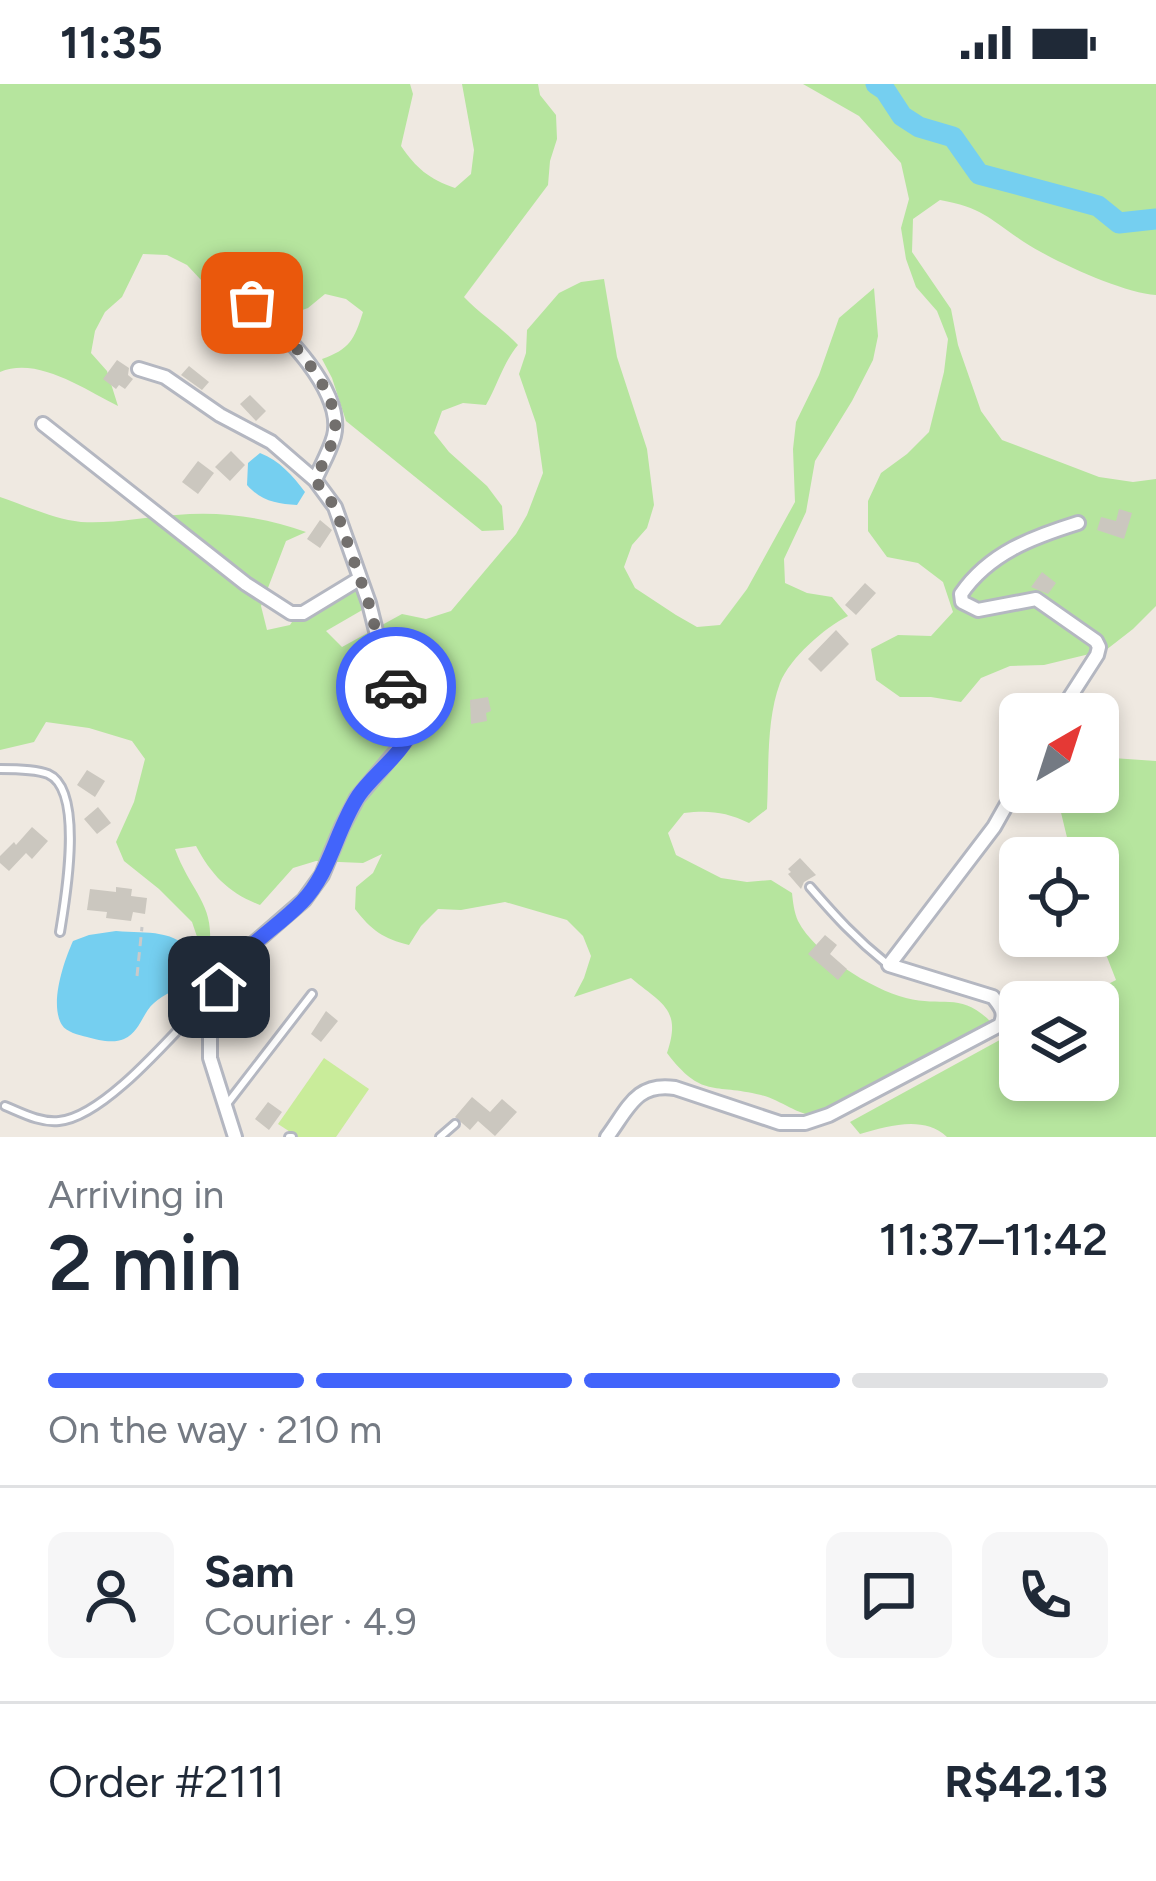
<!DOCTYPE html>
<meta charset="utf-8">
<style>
:root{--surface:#fff;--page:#f6f6f7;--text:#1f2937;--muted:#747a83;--line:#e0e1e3;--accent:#4264fb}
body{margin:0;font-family:Figtree,sans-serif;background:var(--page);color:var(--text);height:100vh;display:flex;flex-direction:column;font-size:45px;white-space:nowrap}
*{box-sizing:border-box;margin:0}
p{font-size:39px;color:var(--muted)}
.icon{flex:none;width:66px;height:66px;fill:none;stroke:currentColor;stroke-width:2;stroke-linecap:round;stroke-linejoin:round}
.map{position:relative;height:1053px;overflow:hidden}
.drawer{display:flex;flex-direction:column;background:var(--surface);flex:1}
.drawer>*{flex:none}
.needle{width:78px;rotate:39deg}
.tools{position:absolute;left:999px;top:609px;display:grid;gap:24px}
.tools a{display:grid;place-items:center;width:120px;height:120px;border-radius:18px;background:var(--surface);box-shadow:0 6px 18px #0003;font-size:60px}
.pin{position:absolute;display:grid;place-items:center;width:102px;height:102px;color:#fff;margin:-51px;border-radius:24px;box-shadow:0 6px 18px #0006}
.courier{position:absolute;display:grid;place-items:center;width:120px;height:120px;margin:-60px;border:9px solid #4264fb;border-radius:50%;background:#fff;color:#222;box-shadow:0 3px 15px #0007}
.overview em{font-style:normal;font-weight:600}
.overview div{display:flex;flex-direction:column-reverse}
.overview{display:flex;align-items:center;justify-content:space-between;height:204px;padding:0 48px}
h1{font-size:78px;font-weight:600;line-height:90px}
.bar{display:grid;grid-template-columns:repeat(4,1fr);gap:18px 12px;align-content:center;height:144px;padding:0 48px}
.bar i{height:15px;border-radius:9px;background:var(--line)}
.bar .active{background:var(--accent)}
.bar p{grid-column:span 4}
.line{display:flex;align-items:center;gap:30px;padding:0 48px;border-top:3px solid var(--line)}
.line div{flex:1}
.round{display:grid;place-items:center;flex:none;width:126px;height:126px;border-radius:18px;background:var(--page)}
.status{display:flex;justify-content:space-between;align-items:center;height:84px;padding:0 60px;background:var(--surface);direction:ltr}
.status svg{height:33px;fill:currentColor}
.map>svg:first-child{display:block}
.green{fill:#b6e59e}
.pitch{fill:#c9ec9a}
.water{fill:#75cff0}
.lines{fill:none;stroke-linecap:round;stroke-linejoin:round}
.river{stroke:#75cff0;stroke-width:21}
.building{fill:#cbc7bf}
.lane-casing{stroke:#b4b7c1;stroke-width:12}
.street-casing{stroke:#b4b7c1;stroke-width:18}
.path{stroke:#c9c9c9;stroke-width:3;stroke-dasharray:9 6;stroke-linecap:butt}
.lane{stroke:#fff;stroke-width:6}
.street{stroke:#fff;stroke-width:12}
.done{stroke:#726f6d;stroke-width:12;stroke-dasharray:0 21.6}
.route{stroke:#4264fb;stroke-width:15}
</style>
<div class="status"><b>11:35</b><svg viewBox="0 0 49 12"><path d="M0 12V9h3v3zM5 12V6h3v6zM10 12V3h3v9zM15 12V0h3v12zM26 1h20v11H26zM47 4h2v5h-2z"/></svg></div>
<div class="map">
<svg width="1156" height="1053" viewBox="0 0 1156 1053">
<rect width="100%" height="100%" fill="#efe9e1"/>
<path class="green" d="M0 0H410L413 10 401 62C416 84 429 95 455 104L471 90 474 66 462 0H538L540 11 556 31 557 55 550 77 548 101 464 213C481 231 501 243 518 261 503 279 498 300 486 321L463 319 442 327 434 349 449 368 487 402 502 422 504 446 482 447 346 337 332 294 322 275C350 265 354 256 363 228L346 215 325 210 308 224 285 232 202 197 187 181 167 171 143 170 122 213 105 228 95 247 91 269 107 287 118 322C85 306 38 272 0 288Z
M803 0H1156V211C1123 209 1053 177 1024 158 989 135 984 124 940 116L913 135 912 168 951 225 958 261 981 327 1002 356 1099 393 1133 398 1156 395V522L1133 545 1106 566 1044 581 1010 582 981 594 961 618 931 613H900L876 596 871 565 898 551 931 552 953 528 943 498 918 479 887 473 868 447V417L881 389 907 370 929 348 944 288 948 255 937 227 916 203 906 175 901 144 909 115 901 79 859 32Z
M604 195 617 273 647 365 654 421 647 444 632 461 624 483 635 504 676 531 697 543 720 541 747 505 795 418 793 365 796 338 819 291 839 234 874 204 878 252 873 276 852 317 815 377 806 428 784 475 785 499 807 509 832 513 848 532C824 544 790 574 780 599 766 636 769 686 767 725L749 739C726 728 709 726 684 729L668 749 676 771 721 794 747 798 771 796 792 809C793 818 794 828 798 837 815 870 871 905 906 914 945 924 961 906 994 941L817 1032C797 1031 781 1016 761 1011 713 999 702 1015 667 969 682 925 662 920 631 894L574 913 584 894 591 872 583 852 567 836 505 818 461 826 438 825 421 842 409 861C384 855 371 846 355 825L356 803 373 789 382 770 363 779 316 777 293 784 260 821C229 809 212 792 196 762L175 765C192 812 221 823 206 879L192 838 159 805 124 777 116 758 134 718 145 675 132 657 89 644 46 638 34 658 0 666V413C26 422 54 435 81 438 113 440 145 433 176 431 221 427 264 433 306 448L286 457 261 522 267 546 290 541C314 504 332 512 371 503L364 525 326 547 342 563 402 530 426 535 451 527 516 450 527 431 543 389 536 339 519 290 526 269 527 246 559 209 581 198Z
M1098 673 1156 677V1053H947C923 1031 889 1042 860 1050L850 1038 1020 945V996H1098V918H1073L1116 896 1098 850V774H1072L1056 708H1098Z"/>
<path class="pitch" d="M324 974 369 1005 336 1053H298L278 1040Z"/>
<path class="water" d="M260 369C280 377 292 391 305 408L297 421C277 420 261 417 247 401L248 379Z
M116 847C149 850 174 844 196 872 192 908 176 900 154 919 142 929 141 947 124 955 113 960 98 956 87 953 79 951 66 948 62 941 49 920 64 877 73 857L89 851Z"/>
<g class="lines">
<path class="river" d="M876 0 885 6 902 32 919 43 953 53 979 90 1098 122 1119 139 1156 135"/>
</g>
<path class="building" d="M117 276 129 284 128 291 133 295 125 305 119 301 116 305 103 295Z
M189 282 209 298 202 306 181 291Z
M250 311 266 327 256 337 240 320Z
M231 367 245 381 230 397 215 383Z
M198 377 214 389 198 410 182 398Z
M1119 425 1132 429 1124 455 1097 446 1101 433 1116 437Z
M320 436 332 446 320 464 307 455Z
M1042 488 1056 499 1048 510 1031 503Z
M865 499 876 509 856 531 845 521Z
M413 545 428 556 406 585 394 574 392 567Z
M836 546 849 560 821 588 808 575Z
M488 613 491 627 486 629 487 637 471 640 470 616Z
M87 686 105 697 95 713 77 701Z
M98 723 111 739 97 750 84 735Z
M32 743 48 757 32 775 26 769 9 787 0 779V772L14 758 16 761Z
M800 774 816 791 804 798 801 805 788 790 791 788 788 785Z
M116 803 132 805 131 812 147 814 145 830 133 828 131 837 106 834 107 828 87 826 90 805 116 808Z
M825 851 837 861 830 870 847 885 838 896 808 870Z
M326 927 338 937 321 958 311 950Z
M472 1013 490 1028 502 1015 517 1028 495 1052 478 1037 470 1046 455 1033Z
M268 1018 282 1028 269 1046 255 1035Z"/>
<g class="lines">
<defs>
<path id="lane" d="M0 685C14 685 35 685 48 690 85 706 65 817 60 848
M810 803C836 833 856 855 886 879
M227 1020 312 910
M5 1022C22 1029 40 1039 59 1037 107 1033 181 940 216 906
M289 1053H292
M440 1053 455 1040"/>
<path id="street" d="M252 219C282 247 345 307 334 352 330 367 321 382 315 396
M139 285 165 293 220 331 271 358 315 396 335 423 369 519 385 583 412 635 411 645 405 657 357 714 342 743 322 791 304 816 236 875 219 903 210 949V974L235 1053
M43 340 246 500 291 529H303L359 495
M1059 630 1097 571 1099 563 1096 557 1036 515 978 526 962 518 961 510C989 469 1033 453 1078 439
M607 1053C628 1025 636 998 675 1004L780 1039H805L829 1031 1000 941C1006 929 1001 923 993 913L889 881 994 743 1020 697"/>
</defs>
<use href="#lane" class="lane-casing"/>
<use href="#street" class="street-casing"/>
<path class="path" d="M137 892 142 843"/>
<use href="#lane" class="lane"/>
<use href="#street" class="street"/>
</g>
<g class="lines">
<path class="done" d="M252 219C282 247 345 307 334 352 330 367 321 382 315 396L335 423 369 520 385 583 396 603"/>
<path class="route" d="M219 903C237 865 274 847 302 818 331 788 336 745 359 711 372 692 405 667 411 646 415 632 402 615 396 603"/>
</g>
</svg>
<div class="tools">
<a><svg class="needle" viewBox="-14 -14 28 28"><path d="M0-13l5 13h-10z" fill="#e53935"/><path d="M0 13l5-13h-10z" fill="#747a83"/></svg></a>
<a><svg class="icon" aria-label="locate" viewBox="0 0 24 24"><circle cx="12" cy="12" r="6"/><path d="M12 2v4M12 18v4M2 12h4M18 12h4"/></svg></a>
<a><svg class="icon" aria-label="layers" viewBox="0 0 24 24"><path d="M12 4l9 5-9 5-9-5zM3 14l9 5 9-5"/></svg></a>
</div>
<div class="pin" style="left:252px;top:219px;background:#ea580c"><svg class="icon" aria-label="bag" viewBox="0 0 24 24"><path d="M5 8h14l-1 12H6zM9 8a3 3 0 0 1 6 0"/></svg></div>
<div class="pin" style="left:219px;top:903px;background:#1f2937"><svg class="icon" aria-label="home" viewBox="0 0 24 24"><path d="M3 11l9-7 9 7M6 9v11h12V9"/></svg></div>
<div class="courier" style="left:396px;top:603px"><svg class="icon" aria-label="car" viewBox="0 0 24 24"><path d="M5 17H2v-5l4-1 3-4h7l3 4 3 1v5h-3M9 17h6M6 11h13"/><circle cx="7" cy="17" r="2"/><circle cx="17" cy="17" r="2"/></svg></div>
</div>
<section class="drawer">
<div class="overview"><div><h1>2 min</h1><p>Arriving in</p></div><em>11:37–11:42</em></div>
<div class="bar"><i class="active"></i><i class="active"></i><i class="active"></i><i></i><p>On the way · 210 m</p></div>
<div class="line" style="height:216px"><a class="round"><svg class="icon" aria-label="person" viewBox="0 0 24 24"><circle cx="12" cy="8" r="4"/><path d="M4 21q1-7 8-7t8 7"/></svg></a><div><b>Sam</b><p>Courier · 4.9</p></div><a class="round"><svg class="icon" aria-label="chat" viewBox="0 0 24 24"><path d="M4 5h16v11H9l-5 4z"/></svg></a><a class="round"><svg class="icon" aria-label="phone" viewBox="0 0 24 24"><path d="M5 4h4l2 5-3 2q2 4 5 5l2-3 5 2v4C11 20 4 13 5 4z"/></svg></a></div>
<div class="line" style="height:156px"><div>Order #2111</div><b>R$42.13</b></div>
</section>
